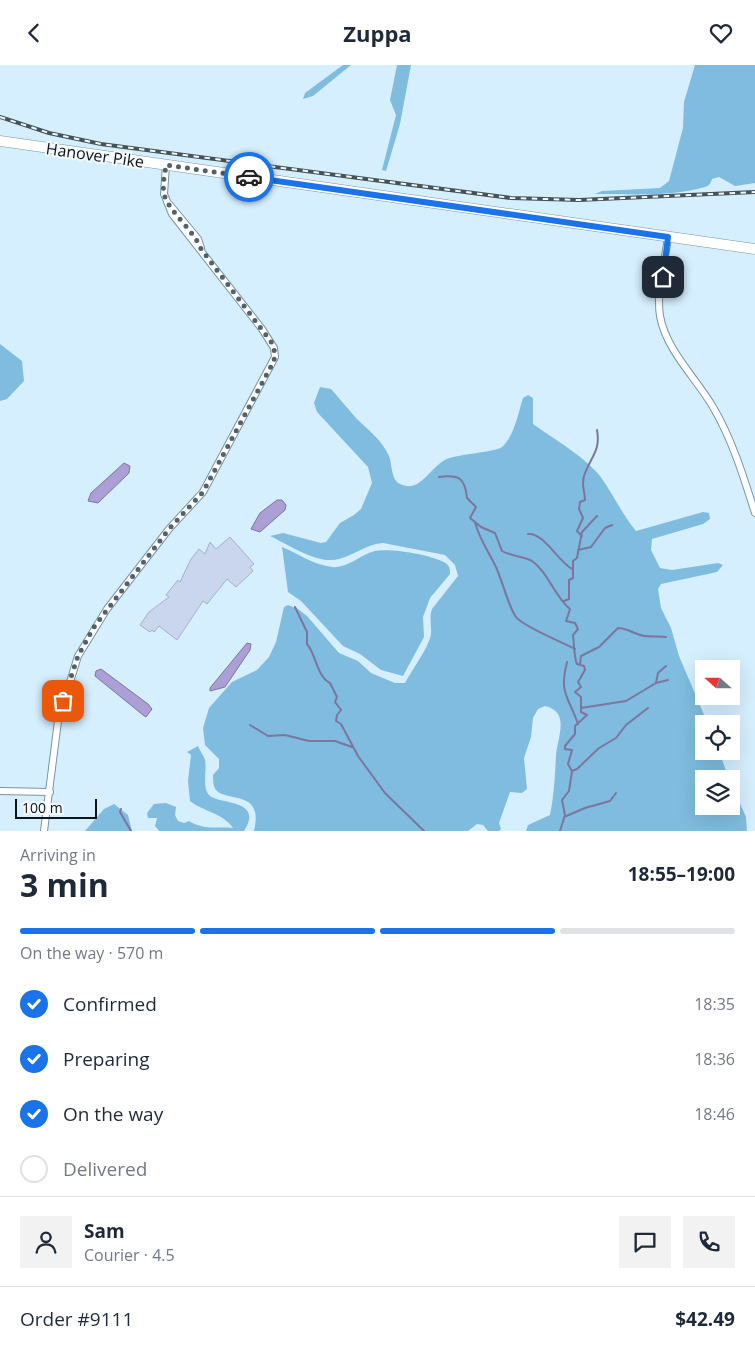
<!DOCTYPE html>
<meta charset="utf-8">
<style>
:root{--surface:#fff;--page:#f2f2f3;--text:#1f2937;--muted:#747a83;--line:#e0e1e3;--accent:#1a73e8}
body{margin:0;font-family:"Open Sans",sans-serif;background:var(--page);color:var(--text);height:100vh;display:flex;flex-direction:column;font-size:19px;white-space:nowrap}
*{box-sizing:border-box;margin:0}
p{font-size:16px;color:var(--muted)}
.icon{flex:none;width:28px;height:28px;fill:none;stroke:currentColor;stroke-width:2;stroke-linecap:round;stroke-linejoin:round}
.map{position:relative;height:766px;overflow:hidden}
.sheet{display:flex;flex-direction:column;background:var(--surface);flex:1}
.sheet>*{flex:none}
.needle{width:32px;rotate:291deg}
.fabs{position:absolute;left:695px;top:595px;display:grid;gap:10px}
.fabs a{display:grid;place-items:center;width:45px;height:45px;border-radius:0px;background:var(--surface);box-shadow:0 5px 20px #0002;font-size:25px}
.scale{position:absolute;left:15px;bottom:12px;width:82px;box-sizing:border-box;padding-left:5px;border:2px solid #0c151a;border-top:0;font-size:14px;line-height:18px;white-space:nowrap;color:#0c151a;-webkit-text-stroke:4px #f4f9fc;paint-order:stroke}
.pin{position:absolute;display:grid;place-items:center;width:42px;height:42px;color:#fff;margin:-21px;border-radius:10px;box-shadow:0 2px 8px #0006}
.courier{position:absolute;display:grid;place-items:center;width:50px;height:50px;margin:-25px;border:4px solid #1a73e8;border-radius:50%;background:#fff;color:#222;box-shadow:0 1px 6px #0007}
.headline em{font-style:normal;font-weight:700}
.headline div{display:flex;flex-direction:column-reverse}
.headline{display:flex;align-items:center;justify-content:space-between;height:85px;padding:0 20px}
h1{font-size:32px;font-weight:700;line-height:38px}
.bar{display:grid;grid-template-columns:repeat(4,1fr);gap:8px 5px;align-content:center;height:60px;padding:0 20px}
.bar i{height:6px;border-radius:4px;background:var(--line)}
.bar .active{background:var(--accent)}
.bar p{grid-column:span 4}
.line{display:flex;align-items:center;gap:12px;padding:0 20px;border-top:1px solid var(--line)}
.line div{flex:1}
.round{display:grid;place-items:center;flex:none;width:52px;height:52px;border-radius:0px;background:var(--page)}
ol{padding:0 20px;list-style:none}
li{display:flex;align-items:center;gap:15px;height:55px}
li p{margin-inline-start:auto}
li .icon{padding:5px;border-radius:50%;background:var(--accent);color:#fff;stroke-width:4}
li:last-child{color:var(--muted)}
li i{width:28px;height:28px;border:2px solid var(--line);border-radius:50%}
header{display:flex;justify-content:space-between;align-items:center;height:65px;padding:0 20px;background:var(--surface);font-size:22px;font-weight:700}
.map>svg:first-child{display:block}
.forest{fill:#7fbcdf}
.water{fill:#ac9fd6;stroke:#7c769e}
.lines{fill:none;stroke-linecap:round;stroke-linejoin:round}
.stream{stroke:#7c769e;stroke-width:2}
.building{fill:#cad6ed;stroke:#a5b0c7}
.minor-casing{stroke:#7c94a2;stroke-width:8}
.trunk-casing{stroke:#7c94a2;stroke-width:11}
.minor{stroke:#fff;stroke-width:6}
.trunk{stroke:#fff;stroke-width:10}
.rail-casing{stroke:#44525a;stroke-width:4}
.rail{stroke:#f4f9fc;stroke-width:2;stroke-dasharray:5.5;stroke-linecap:butt}
.done{stroke:#52616a;stroke-width:5;stroke-dasharray:0 9}
.route{stroke:#1a73e8;stroke-width:6}
.labels{text-anchor:middle;dominant-baseline:central;stroke-width:4;stroke-linejoin:round;paint-order:stroke}
.street-label{font-size:16px;fill:#0c151a;stroke:#f4f9fc}
</style>
<header><svg class="icon" aria-label="back" viewBox="0 0 24 24"><path d="M15 5l-7 7 7 7"/></svg>Zuppa<svg class="icon" aria-label="heart" viewBox="0 0 24 24"><path d="M12 20l-8-8c-3-5 5-10 8-4 3-6 11-1 8 4z"/></svg></header>
<div class="map">
<svg width="755" height="766" viewBox="0 0 755 766">
<rect width="100%" height="100%" fill="#d5efff"/>
<path class="forest" d="M343 0H351L313 31 303 34 305 28Z
M397 0H411L400 59 386 106 382 105 396 50 390 35Z
M695 0H755V118L735 121 719 112 712 114C711 118 709 121 705 122 673 132 628 129 595 129L602 126 660 123 669 116 683 63 684 37Z
M0 279 22 296 24 316 7 334 0 336Z
M320 322 331 324C340 334 348 344 356 353 368 365 382 375 389 391 392 398 391 415 400 419 421 429 430 401 447 394 459 389 496 387 502 382 515 370 518 348 523 333L528 330 533 333V359C555 375 584 391 600 411 613 429 622 449 636 466L703 447 709 448 710 454 703 459 652 474 651 485 660 503 672 505 718 498 723 500 717 507 661 519 658 524 661 543 671 563 679 591 708 659H704V686H719L729 714H704V741H731V719L746 752 747 766H526L528 760 550 750C554 730 555 711 556 691 557 673 571 647 545 641L538 644 533 653 531 672 524 693 527 724 522 728 510 727 499 758 501 764 499 766H488L483 760 477 759 468 766H254C264 724 228 738 216 725 213 721 213 715 213 710L219 703V694L205 680 203 663 209 643 232 617 257 605 269 592 276 577 284 542 288 540 298 544 307 551 339 588 358 596 371 608 395 618H405C412 605 424 589 429 576 434 565 428 555 432 544L458 511 455 500 445 490 383 478C367 479 354 490 339 494 318 500 289 480 270 471L283 468 321 478 326 477 340 458 354 450 361 444 372 418 368 402 317 347 314 338Z
M282 482C299 489 314 500 332 502 347 504 361 489 375 486 390 483 435 490 447 499 450 502 450 505 450 509L430 533 423 552 424 572 403 611 381 605 360 589 343 581 301 536 288 527Z
M198 681C200 686 204 691 205 695 207 706 202 722 209 730 217 740 265 733 244 766H159L155 761 157 753H148L147 748 154 739 166 738 176 742 175 750 178 756 184 758 189 756C206 766 215 761 233 763 223 748 204 747 190 736L188 716 191 690 187 687Z
M114 739 128 750 132 766H85L104 744Z"/>
<path class="water" d="M124 398 130 401 129 408 98 438 88 436 91 428Z
M277 435H282L286 440 285 445 260 467 251 464 260 448Z
M247 578 251 579 250 585 225 622 210 626V623Z
M101 604 148 639 152 644 146 652 143 650 95 611 96 606Z"/>
<g class="lines">
<path class="stream" d="M439 412C460 409 465 414 467 433L476 442 470 453 481 462 495 468 502 486C511 491 526 492 532 496 548 507 555 532 570 544L566 556 575 558 578 564 573 570C574 578 574 593 577 599L584 601 585 605 578 617 581 622 575 627 581 632V647L587 650 575 661V669L565 681V684L572 685 568 699 572 706 569 726 562 735 565 750 560 766
M475 457C479 474 489 487 496 502 502 515 509 543 516 552 522 561 564 578 575 584
M528 469C543 467 558 496 572 504
M582 471 577 466 583 453 579 444 580 437 585 435C585 426 581 421 584 411 590 392 601 387 597 365
M578 485 591 482 605 463 612 460
M564 536 569 534V515L573 513V496L577 493 582 467 597 451
M295 542 307 567V579C316 589 317 612 330 618L337 632 335 637 341 645 337 650 336 656 341 659 358 691 385 728 424 766
M567 597C559 630 568 630 578 659
M580 600 581 591 599 582 618 563C628 563 635 570 645 571 652 572 659 571 666 572
M656 618 658 608 666 601
M581 643 626 636 656 618 668 615
M250 660 268 671 285 670 309 676H335L352 682
M572 706 577 704 599 683 616 673 626 660 648 643
M121 744 120 747 131 766
M564 752 585 743 610 736 616 728"/>
</g>
<path class="building" d="M230 472 254 499 250 502 253 506 236 522 227 514 207 539 203 536 177 575 159 561 154 567 152 565 150 567 140 560 149 547 169 532 166 530 178 515 180 517 191 494 199 484 205 489 210 477 216 484Z"/>
<g class="lines">
<defs>
<path id="minor" d="M169 139 198 174 201 183
M668 172C665 197 656 226 660 251 666 285 696 313 713 342 732 374 744 413 755 448
M0 726 50 727
M44 766 58 656 78 591 107 544 169 464 203 427 275 292 274 283 262 264 172 149 164 129 166 100"/>
<path id="trunk" d="M0 76 755 184"/>
</defs>
<use href="#minor" class="minor-casing"/>
<use href="#trunk" class="trunk-casing"/>
<use href="#minor" class="minor"/>
<use href="#trunk" class="trunk"/>
<defs>
<path id="rail" d="M0 52 49 68 101 79 511 133 579 135 755 127"/>
</defs>
<use href="#rail" class="rail-casing"/>
<use href="#rail" class="rail"/>
</g>
<g class="lines">
<path class="done" d="M63 636 78 591 94 562 169 464 203 427 274 296 275 288 272 278 201 184C194 165 166 144 164 128 162 119 165 109 166 100L249 112"/>
<path class="route" d="M249 112 668 172 663 212"/>
</g>
<g class="labels">
<g class="street-label">
<text transform="translate(95 90) rotate(8)">Hanover Pike</text>
</g>
</g>
</svg>
<div class="fabs">
<a><svg class="needle" viewBox="-14 -14 28 28"><path d="M0-13l5 13h-10z" fill="#e53935"/><path d="M0 13l5-13h-10z" fill="#747a83"/></svg></a>
<a><svg class="icon" aria-label="locate" viewBox="0 0 24 24"><circle cx="12" cy="12" r="6"/><path d="M12 2v4M12 18v4M2 12h4M18 12h4"/></svg></a>
<a><svg class="icon" aria-label="layers" viewBox="0 0 24 24"><path d="M12 4l9 5-9 5-9-5zM3 14l9 5 9-5"/></svg></a>
</div>
<div class="scale">100 m</div>
<div class="pin" style="left:63px;top:636px;background:#ea580c"><svg class="icon" aria-label="bag" viewBox="0 0 24 24"><path d="M5 8h14l-1 12H6zM9 8a3 3 0 0 1 6 0"/></svg></div>
<div class="pin" style="left:663px;top:212px;background:#1f2937"><svg class="icon" aria-label="home" viewBox="0 0 24 24"><path d="M3 11l9-7 9 7M6 9v11h12V9"/></svg></div>
<div class="courier" style="left:249px;top:112px"><svg class="icon" aria-label="car" viewBox="0 0 24 24"><path d="M5 17H2v-5l4-1 3-4h7l3 4 3 1v5h-3M9 17h6M6 11h13"/><circle cx="7" cy="17" r="2"/><circle cx="17" cy="17" r="2"/></svg></div>
</div>
<section class="sheet">
<div class="headline"><div><h1>3 min</h1><p>Arriving in</p></div><em>18:55–19:00</em></div>
<div class="bar"><i class="active"></i><i class="active"></i><i class="active"></i><i></i><p>On the way · 570 m</p></div>
<ol>
<li><svg class="icon" aria-label="check" viewBox="0 0 24 24"><path d="M5 12l5 5 9-10"/></svg>Confirmed<p>18:35</p></li>
<li><svg class="icon" aria-label="check" viewBox="0 0 24 24"><path d="M5 12l5 5 9-10"/></svg>Preparing<p>18:36</p></li>
<li><svg class="icon" aria-label="check" viewBox="0 0 24 24"><path d="M5 12l5 5 9-10"/></svg>On the way<p>18:46</p></li>
<li><i></i>Delivered</li>
</ol>
<div class="line" style="height:90px"><a class="round"><svg class="icon" aria-label="person" viewBox="0 0 24 24"><circle cx="12" cy="8" r="4"/><path d="M4 21q1-7 8-7t8 7"/></svg></a><div><b>Sam</b><p>Courier · 4.5</p></div><a class="round"><svg class="icon" aria-label="chat" viewBox="0 0 24 24"><path d="M4 5h16v11H9l-5 4z"/></svg></a><a class="round"><svg class="icon" aria-label="phone" viewBox="0 0 24 24"><path d="M5 4h4l2 5-3 2q2 4 5 5l2-3 5 2v4C11 20 4 13 5 4z"/></svg></a></div>
<div class="line" style="height:65px"><div>Order #9111</div><b>$42.49</b></div>
</section>
